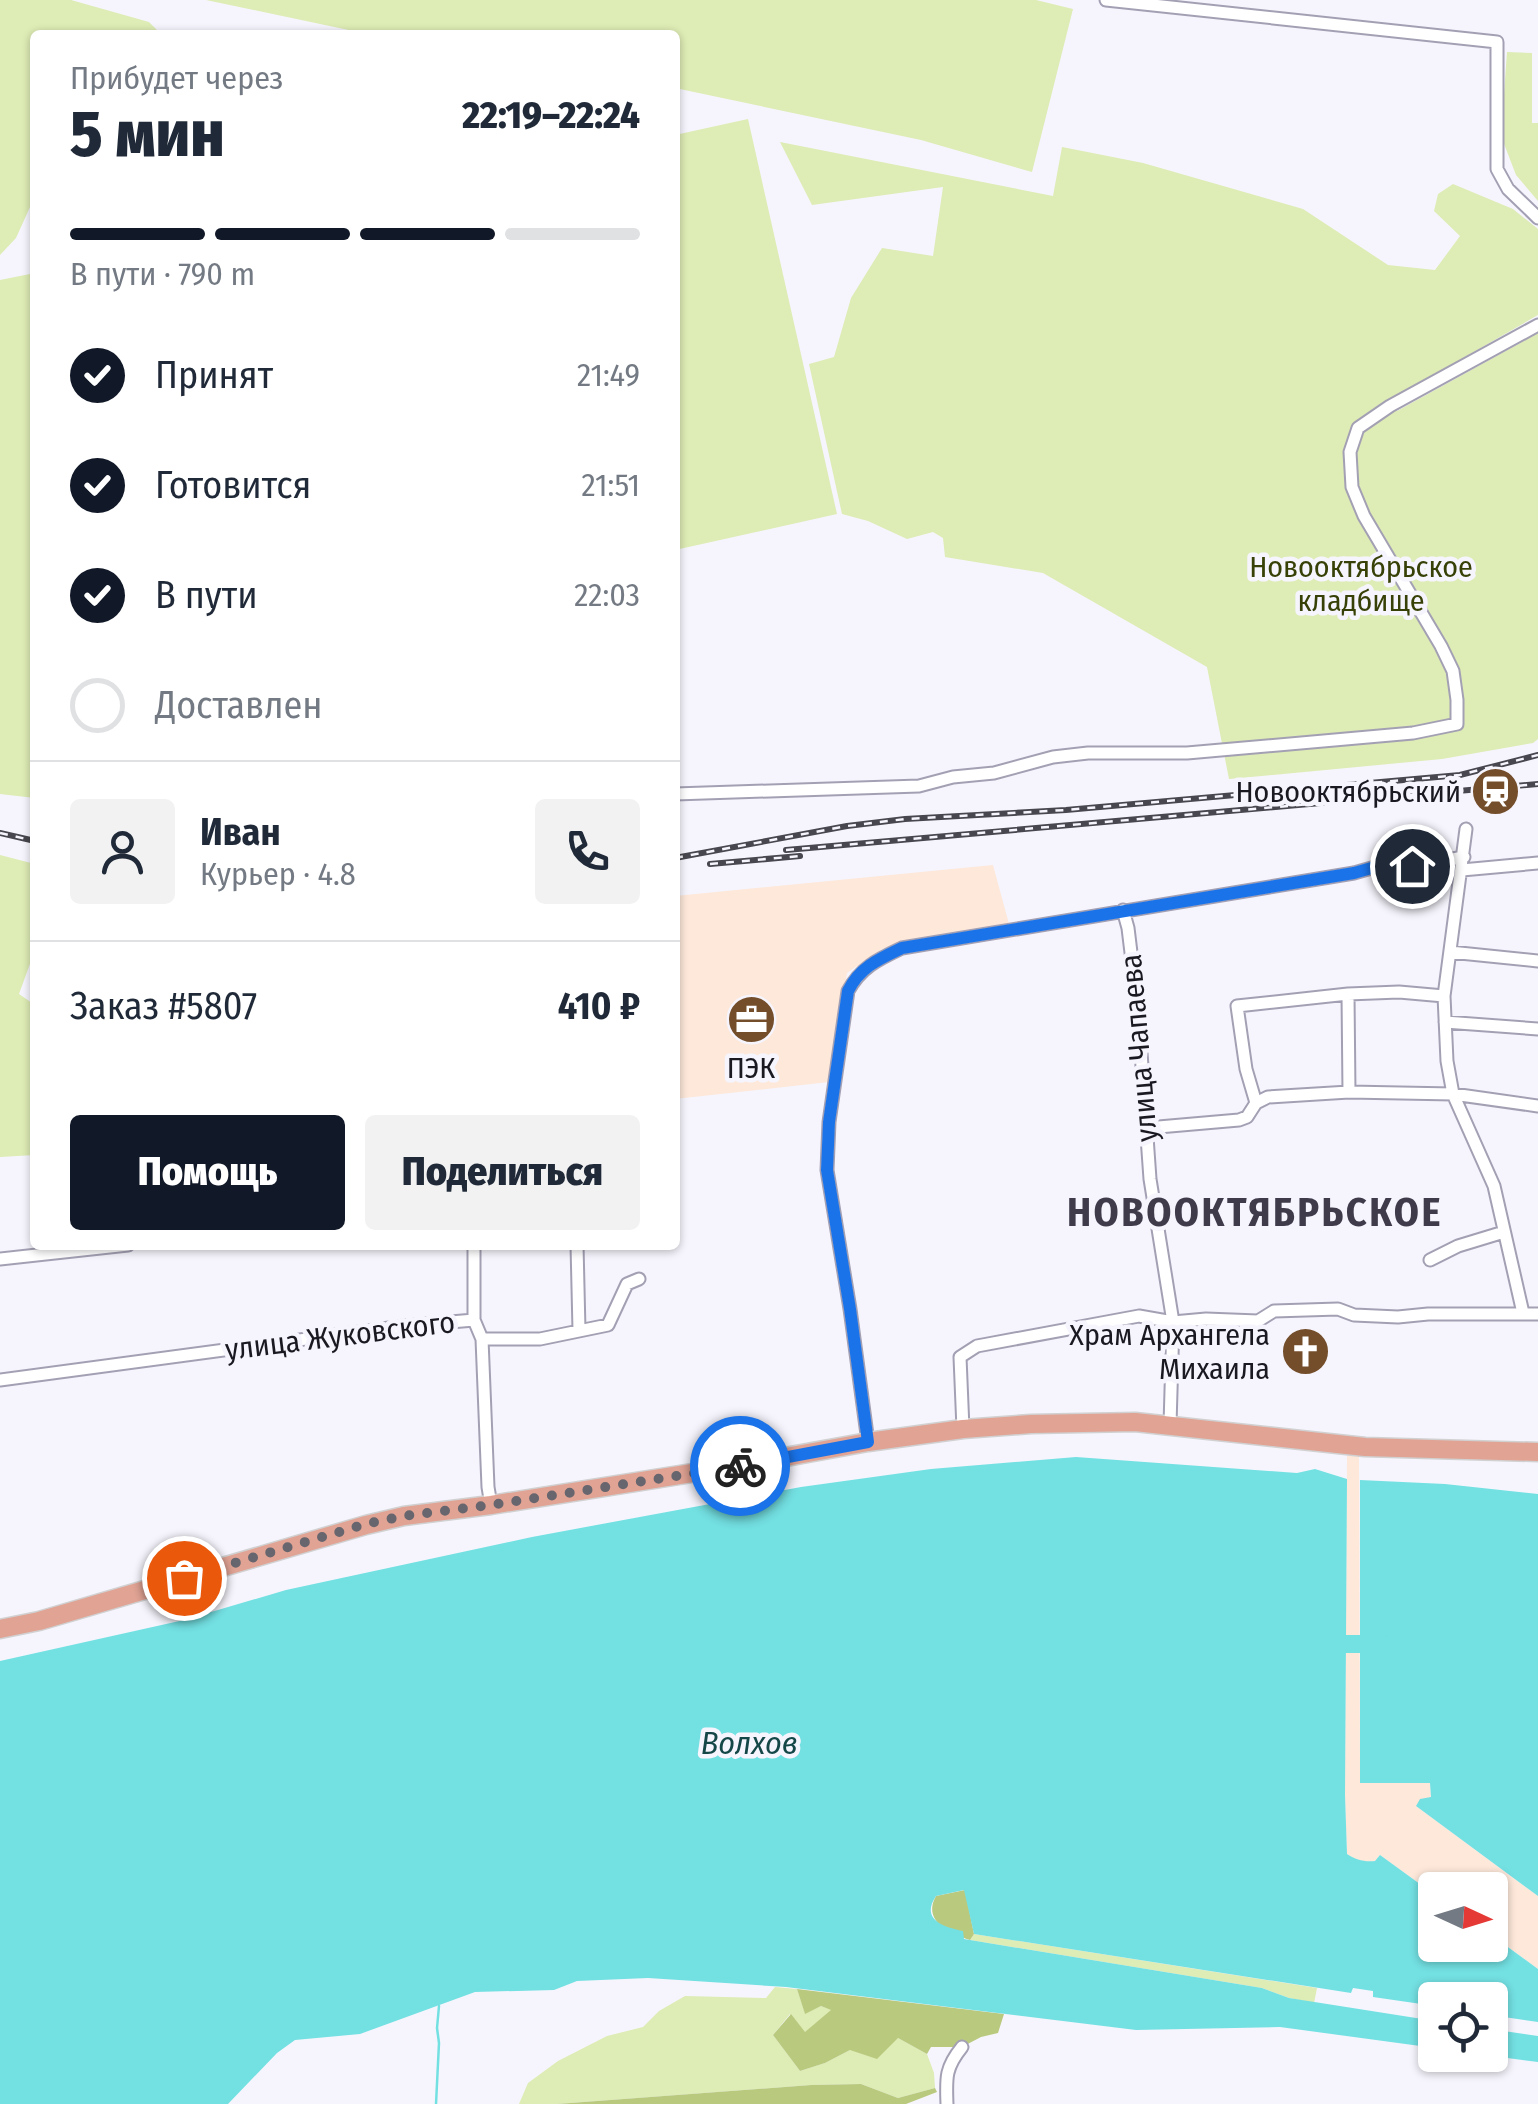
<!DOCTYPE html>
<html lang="ru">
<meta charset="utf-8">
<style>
:root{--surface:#fff;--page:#f2f2f3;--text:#1f2937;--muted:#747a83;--line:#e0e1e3;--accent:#111827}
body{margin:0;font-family:"Fira Sans Condensed",sans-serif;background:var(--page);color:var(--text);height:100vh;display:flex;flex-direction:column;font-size:38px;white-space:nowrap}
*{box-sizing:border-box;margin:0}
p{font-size:32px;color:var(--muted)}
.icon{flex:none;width:55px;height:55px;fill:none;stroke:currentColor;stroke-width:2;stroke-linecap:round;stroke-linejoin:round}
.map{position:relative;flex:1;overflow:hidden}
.sheet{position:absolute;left:30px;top:30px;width:650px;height:1220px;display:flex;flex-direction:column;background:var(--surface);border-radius:10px;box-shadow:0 2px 8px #0004}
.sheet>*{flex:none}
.needle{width:65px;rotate:94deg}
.controls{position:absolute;left:1418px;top:1872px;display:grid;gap:20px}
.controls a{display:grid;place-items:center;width:90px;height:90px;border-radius:10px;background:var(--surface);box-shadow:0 2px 8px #0004;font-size:50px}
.pin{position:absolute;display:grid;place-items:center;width:85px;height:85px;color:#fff;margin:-42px;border:5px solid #fff;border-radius:50%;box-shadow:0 2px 10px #0007}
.courier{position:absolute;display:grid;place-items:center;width:100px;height:100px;margin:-50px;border:8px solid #1a73e8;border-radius:50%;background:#fff;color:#222;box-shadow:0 2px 12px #0007}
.head em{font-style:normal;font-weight:800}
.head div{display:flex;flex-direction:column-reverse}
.head{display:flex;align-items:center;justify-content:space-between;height:170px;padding:0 40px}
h1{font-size:65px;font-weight:800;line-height:75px}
.bar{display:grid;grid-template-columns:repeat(4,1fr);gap:15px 10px;align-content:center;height:120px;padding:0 40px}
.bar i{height:12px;border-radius:8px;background:var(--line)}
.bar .selected{background:var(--accent)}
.bar p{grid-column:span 4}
.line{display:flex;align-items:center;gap:25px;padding:0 40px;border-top:2px solid var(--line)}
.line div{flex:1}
.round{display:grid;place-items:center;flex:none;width:105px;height:105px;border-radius:10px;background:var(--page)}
ol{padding:0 40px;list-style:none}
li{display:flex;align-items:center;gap:30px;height:110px}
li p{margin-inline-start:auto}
li .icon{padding:10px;border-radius:50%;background:var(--accent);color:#fff;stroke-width:4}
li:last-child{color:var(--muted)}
li i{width:55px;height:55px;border:5px solid var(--line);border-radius:50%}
.action{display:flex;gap:20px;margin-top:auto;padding:20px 40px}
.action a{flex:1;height:115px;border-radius:10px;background:var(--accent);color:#fff;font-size:40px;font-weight:800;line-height:115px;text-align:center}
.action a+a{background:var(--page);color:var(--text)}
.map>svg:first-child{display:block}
.industrial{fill:#fde8da}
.green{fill:#deecb5}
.forest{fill:#b9ca7f}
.water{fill:#73e0e2}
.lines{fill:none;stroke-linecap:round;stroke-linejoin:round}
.stream{stroke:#73e0e2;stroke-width:2.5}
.river{stroke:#73e0e2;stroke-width:18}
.street-casing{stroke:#a4a0b4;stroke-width:15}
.primary-casing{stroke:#d1d1d2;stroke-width:21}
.street{stroke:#fff;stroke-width:11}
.primary{stroke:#e0a394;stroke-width:18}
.rail-casing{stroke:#48464e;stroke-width:6}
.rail{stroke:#f6f5fd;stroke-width:2.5;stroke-dasharray:8;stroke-linecap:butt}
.done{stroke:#67656d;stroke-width:10;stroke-dasharray:0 18}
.route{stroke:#1a73e8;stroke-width:12}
.labels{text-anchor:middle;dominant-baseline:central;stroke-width:9;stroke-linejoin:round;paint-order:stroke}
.park-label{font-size:30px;fill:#374107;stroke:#f6f5fd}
.poi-label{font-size:30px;fill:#1a1820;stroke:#f6f5fd;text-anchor:end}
.street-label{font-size:30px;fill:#1a1820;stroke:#f6f5fd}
.water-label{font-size:32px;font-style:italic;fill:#154748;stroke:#f6f5fd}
.district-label{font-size:40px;font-weight:bold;letter-spacing:2.5px;fill:#3f3b4b;stroke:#f6f5fd}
</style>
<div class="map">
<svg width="1538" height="2104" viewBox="0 0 1538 2104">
<rect width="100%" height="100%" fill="#f6f5fd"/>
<path class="industrial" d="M993 865 1009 924 882 949 847 973 829 1082 675 1099V896Z
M1347 1456H1359L1360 1783H1430L1431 1798 1416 1806 1538 1896V1969L1490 1934V1890H1435V1895L1380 1855 1375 1861 1368 1862 1355 1859 1347 1854 1345 1795Z"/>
<path class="green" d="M0 0H71L149 22 162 35H35V196L16 238 0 255Z
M206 0H1036L1073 9 1032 172 921 140 675 88V35H361L358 32Z
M1507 52 1532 53V123H1538V201L1516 175 1501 136Z
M748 119 837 514 675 550V135Z
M780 142 1053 196 1062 147 1143 163 1303 209 1388 265 1435 270 1460 236 1434 211 1438 194 1453 184 1513 209 1538 229V315L1381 405 1397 411 1538 333V739L1533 743 1442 759 1229 779 1207 667 1043 573 945 557 943 538 933 532 907 539 868 521 842 514 809 364 834 357 851 298 882 248 933 256 943 187 812 205Z
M35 273V798L0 794V280Z
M0 855 35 864V960L31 961 19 994 35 1005V1155L0 1157Z
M974 1934 1317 1988 1314 2003 1289 1998 1262 1988 970 1940Z
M775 1987 797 1989 805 2013 821 2006 832 2010 805 2033 790 2014 773 2035 800 2071 825 2063 850 2050 898 2038 927 2054 934 2073 935 2088 898 2098 861 2084 811 2085 557 2104H519L528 2083 558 2061 607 2036 643 2027 659 2011 685 1996 766 1998Z"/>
<path class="forest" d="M965 1890 974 1934 970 1940C949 1933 922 1921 936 1896Z
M797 1989 1004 2014 998 2033 981 2037 962 2047H931L927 2054 898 2038 877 2059 850 2050 825 2063 800 2071 773 2035 791 2014 805 2032 831 2010 821 2006 805 2014Z
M861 2084 898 2098 935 2088 937 2092 906 2104H557L811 2085Z"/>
<path class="water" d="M1076 1457 1297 1473 1315 1469 1347 1479 1345 1795 1347 1854C1356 1860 1364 1862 1375 1861L1380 1855 1435 1895V1945H1490V1934L1538 1969V2022L1490 2015V2000H1435V2006L1373 1997V1991L1353 1988 1351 1993 974 1934 964 1890 936 1896C920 1920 944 1927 963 1931L964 1939 1262 1988 1289 1998 1435 2021V2048L1280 2027 1136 2030 786 1987 648 1978 577 1981 554 1990 475 1992 360 2034 295 2040 277 2053 228 2104H0V1661L184 1620 286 1590 532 1537 801 1487 931 1469Z
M1360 1480 1445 1484 1538 1494V1896L1416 1806 1420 1799 1431 1797 1430 1783H1360Z
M1490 2029 1538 2036V2062L1485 2055H1490Z"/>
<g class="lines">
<path class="stream" d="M436 2104 439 2043 437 2028 439 2006"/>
<path class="river" d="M1323 1644H1382"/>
<defs>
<path id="street" d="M1106 0 1497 42V169L1508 189 1538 218
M675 794 919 786 953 777 994 773 1053 757 1088 753H1187L1413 733 1457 724V700L1453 671 1441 646 1364 516 1352 487 1350 452 1358 428 1390 406 1538 325
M1466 829 1444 996 1447 1061 1453 1094 1494 1186 1523 1313
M1462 870 1538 863
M1123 910 1128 928 1138 1010 1150 1179 1173 1322 1170 1425
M1450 952 1538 961
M1348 994 1349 1092
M1445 1022 1538 1029
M1256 1103 1246 1069 1237 1006 1348 994 1399 992 1444 996
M1147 1128 1239 1120 1247 1117 1256 1103 1268 1097 1349 1092 1453 1094 1538 1106
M474 1245V1320
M577 1245 579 1330
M0 1259 128 1245
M1430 1260 1458 1246 1504 1232
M482 1339 488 1487 491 1505
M0 1380 404 1326 474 1320 482 1339H540L608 1325 627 1284 639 1279
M963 1429 960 1357 977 1346 1139 1316 1173 1322 1206 1319 1258 1321 1274 1311 1338 1309 1354 1315 1398 1317 1428 1314H1538
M868 1442 850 1309 827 1170 829 1122 848 991C861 967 879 959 902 948L1354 873 1382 865 1412 866 1464 857
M947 2104C946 2078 945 2068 962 2047"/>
<path id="primary" d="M0 1629 39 1621 366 1525 404 1516 491 1505 736 1466 868 1442 963 1429 1031 1424 1135 1422 1365 1447 1538 1452"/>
</defs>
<use href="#street" class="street-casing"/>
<use href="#primary" class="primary-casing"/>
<use href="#street" class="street"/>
<use href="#primary" class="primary"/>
<defs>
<path id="rail" d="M0 833 35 841
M786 850 1538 784
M675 858 847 826 905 819 1066 810 1460 775 1538 755
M710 864 800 856"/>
</defs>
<use href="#rail" class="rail-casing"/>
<use href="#rail" class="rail"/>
</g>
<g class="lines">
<path class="done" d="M184 1578 366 1524 404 1516 491 1505 740 1466"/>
<path class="route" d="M740 1466 868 1442 850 1309 827 1170 829 1122 848 991C860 967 879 959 902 948L1354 873 1382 865 1412 866"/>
</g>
<defs>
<symbol id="station-disc" viewBox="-11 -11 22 22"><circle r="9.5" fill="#744e2b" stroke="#f6f5fd"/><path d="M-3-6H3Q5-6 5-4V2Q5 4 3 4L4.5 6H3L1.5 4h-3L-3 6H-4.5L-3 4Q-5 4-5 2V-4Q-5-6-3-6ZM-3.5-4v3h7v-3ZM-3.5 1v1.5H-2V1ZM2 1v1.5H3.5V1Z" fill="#fff"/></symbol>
<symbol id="office-disc" viewBox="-11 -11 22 22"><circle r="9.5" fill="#744e2b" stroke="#f6f5fd"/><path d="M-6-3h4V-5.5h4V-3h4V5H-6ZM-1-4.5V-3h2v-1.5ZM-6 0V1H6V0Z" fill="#fff"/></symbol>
<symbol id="church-disc" viewBox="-11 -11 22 22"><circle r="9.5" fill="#744e2b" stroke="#f6f5fd"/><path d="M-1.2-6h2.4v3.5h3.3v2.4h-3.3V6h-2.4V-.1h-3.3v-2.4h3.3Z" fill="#fff"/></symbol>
</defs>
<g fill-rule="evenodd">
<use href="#station-disc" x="1468" y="764" width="55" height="55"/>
<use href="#office-disc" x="724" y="992" width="55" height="55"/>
<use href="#church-disc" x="1278" y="1324" width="55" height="55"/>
</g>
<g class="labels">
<g class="park-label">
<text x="1361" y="567">Новооктябрьское<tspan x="1361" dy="34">кладбище</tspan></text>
</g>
<g class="poi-label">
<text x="1461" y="792">Новооктябрьский</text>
<text x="751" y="1068" text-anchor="middle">ПЭК</text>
<text x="1270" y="1335">Храм Архангела<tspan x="1270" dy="34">Михаила</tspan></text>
</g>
<g class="street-label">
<text transform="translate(1139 1048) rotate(-95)">улица Чапаева</text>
<text transform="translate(340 1336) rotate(-7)">улица Жуковского</text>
</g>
<g class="water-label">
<text x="749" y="1743">Волхов</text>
</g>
<g class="district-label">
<text x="1255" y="1213">НОВООКТЯБРЬСКОЕ</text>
</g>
</g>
</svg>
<div class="controls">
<a><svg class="needle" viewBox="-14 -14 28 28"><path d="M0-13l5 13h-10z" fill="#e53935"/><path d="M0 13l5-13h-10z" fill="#747a83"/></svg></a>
<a><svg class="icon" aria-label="locate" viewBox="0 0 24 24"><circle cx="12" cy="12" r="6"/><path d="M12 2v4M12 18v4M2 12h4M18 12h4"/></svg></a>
</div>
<div class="pin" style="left:184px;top:1578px;background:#ea580c"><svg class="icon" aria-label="bag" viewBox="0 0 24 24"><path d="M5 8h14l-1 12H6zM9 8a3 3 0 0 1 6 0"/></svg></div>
<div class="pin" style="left:1412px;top:866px;background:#1f2937"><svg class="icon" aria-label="home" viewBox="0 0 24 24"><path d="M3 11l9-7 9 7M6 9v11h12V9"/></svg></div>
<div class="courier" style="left:740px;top:1466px"><svg class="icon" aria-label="bike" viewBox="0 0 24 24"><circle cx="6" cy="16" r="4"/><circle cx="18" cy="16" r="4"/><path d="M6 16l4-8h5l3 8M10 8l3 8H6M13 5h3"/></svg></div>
<section class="sheet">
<div class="head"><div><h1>5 мин</h1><p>Прибудет через</p></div><em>22:19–22:24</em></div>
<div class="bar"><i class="selected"></i><i class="selected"></i><i class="selected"></i><i></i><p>В пути · 790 m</p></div>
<ol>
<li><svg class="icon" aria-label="check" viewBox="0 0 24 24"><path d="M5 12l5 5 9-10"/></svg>Принят<p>21:49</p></li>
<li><svg class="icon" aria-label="check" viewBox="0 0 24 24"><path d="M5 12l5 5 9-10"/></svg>Готовится<p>21:51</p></li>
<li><svg class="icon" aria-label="check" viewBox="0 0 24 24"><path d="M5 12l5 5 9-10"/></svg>В пути<p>22:03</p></li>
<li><i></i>Доставлен</li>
</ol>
<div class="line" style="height:180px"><a class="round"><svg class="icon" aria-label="person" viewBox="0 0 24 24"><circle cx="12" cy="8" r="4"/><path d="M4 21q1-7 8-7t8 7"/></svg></a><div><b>Иван</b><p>Курьер · 4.8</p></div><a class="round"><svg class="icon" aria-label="phone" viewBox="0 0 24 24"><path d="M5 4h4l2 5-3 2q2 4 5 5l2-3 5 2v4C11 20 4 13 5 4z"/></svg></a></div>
<div class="line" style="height:130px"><div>Заказ #5807</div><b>410 ₽</b></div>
<div class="action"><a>Помощь</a><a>Поделиться</a></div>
</section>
</div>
